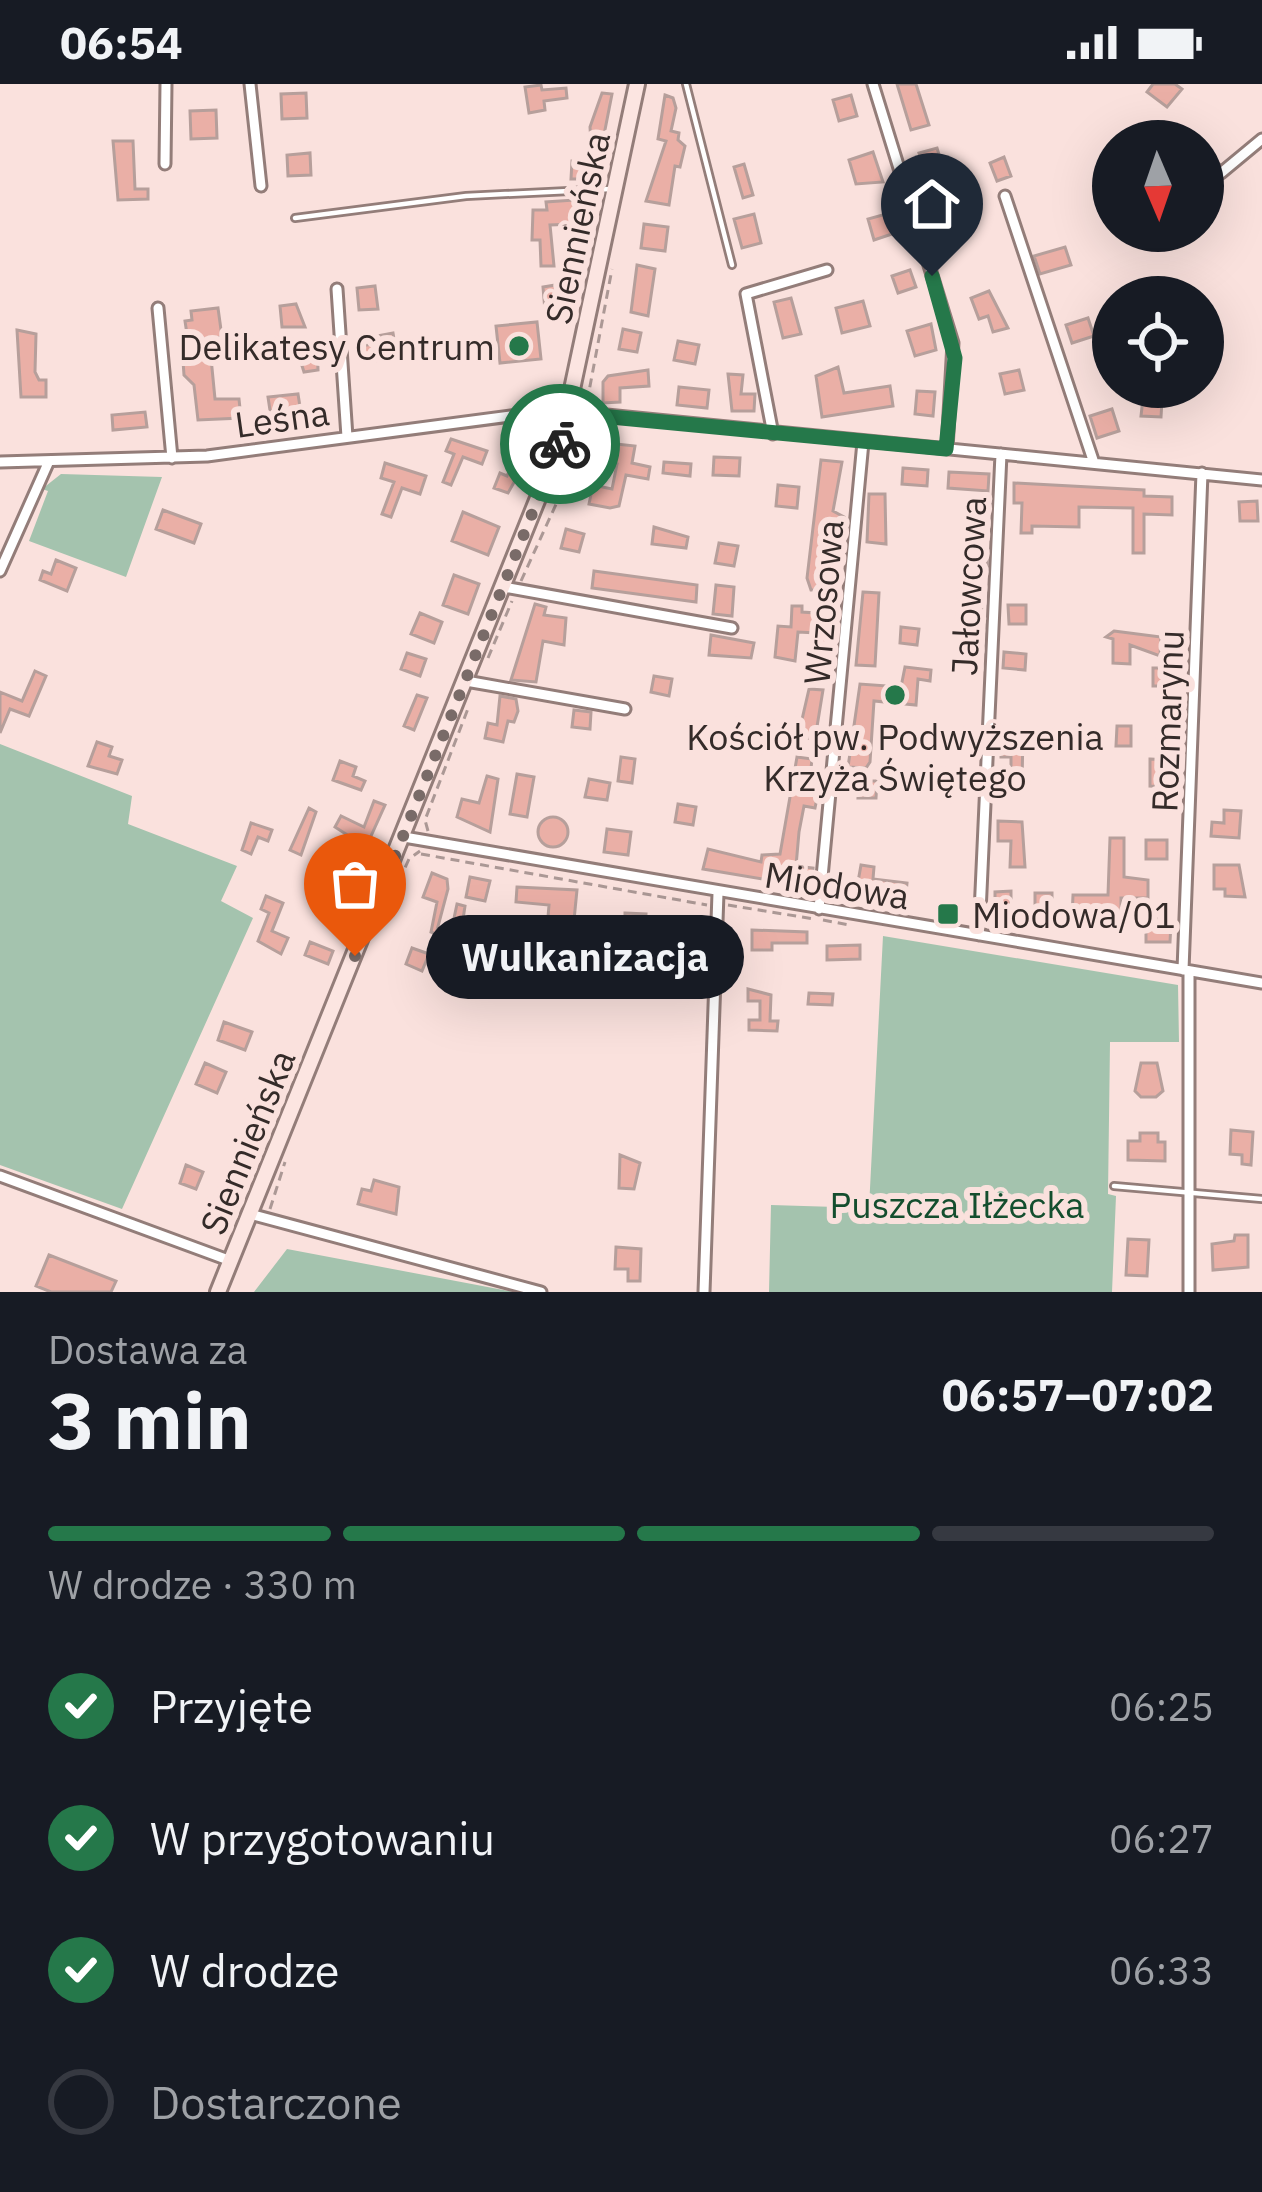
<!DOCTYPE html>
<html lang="pl">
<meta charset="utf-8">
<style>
:root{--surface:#171b24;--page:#242831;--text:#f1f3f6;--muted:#9ea1a6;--line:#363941;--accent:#25784a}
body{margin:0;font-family:"IBM Plex Sans",sans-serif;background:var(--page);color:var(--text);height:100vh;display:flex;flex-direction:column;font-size:45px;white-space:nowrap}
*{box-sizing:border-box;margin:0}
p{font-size:39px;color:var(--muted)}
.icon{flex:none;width:66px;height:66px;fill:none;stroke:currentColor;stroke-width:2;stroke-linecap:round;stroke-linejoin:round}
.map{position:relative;height:1208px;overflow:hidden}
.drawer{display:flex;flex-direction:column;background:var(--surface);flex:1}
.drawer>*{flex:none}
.needle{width:78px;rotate:178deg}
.fabs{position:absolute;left:1092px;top:36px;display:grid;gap:24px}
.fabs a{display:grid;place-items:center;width:132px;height:132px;border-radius:50%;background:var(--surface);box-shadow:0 12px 48px #0002;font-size:60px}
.pin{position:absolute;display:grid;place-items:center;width:102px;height:102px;color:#fff;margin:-123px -51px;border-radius:50% 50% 50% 0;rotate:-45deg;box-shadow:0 0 12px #0007}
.pin .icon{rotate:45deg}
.courier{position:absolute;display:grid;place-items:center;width:120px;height:120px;margin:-60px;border:9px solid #25784a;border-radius:50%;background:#fff;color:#222;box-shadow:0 3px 15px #0007}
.bubble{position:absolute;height:84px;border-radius:42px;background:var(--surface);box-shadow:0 12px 48px #0002;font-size:39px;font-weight:800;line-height:84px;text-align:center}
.head em{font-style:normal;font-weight:800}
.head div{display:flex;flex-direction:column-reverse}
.head{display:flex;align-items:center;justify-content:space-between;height:204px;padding:0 48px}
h1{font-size:78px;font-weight:800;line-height:90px}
.bar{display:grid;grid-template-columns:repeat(4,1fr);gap:18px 12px;align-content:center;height:144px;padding:0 48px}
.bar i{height:15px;border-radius:9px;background:var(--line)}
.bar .active{background:var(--accent)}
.bar p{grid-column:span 4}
ol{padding:0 48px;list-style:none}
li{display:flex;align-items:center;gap:36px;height:132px}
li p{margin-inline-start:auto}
li .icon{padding:12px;border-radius:50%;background:var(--accent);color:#fff;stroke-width:4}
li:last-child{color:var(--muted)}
li i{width:66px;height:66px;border:6px solid var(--line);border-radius:50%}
.status{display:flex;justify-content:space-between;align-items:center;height:84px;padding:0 60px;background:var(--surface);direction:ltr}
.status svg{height:33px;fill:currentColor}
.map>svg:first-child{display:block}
.green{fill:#a4c3ae}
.building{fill:#eaafa6;stroke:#b69f9b;stroke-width:3}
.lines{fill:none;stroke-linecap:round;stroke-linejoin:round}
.lane-casing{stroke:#937d79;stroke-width:10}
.street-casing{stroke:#937d79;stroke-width:15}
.secondary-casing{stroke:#937d79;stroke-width:20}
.path{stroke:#ab9895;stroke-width:3;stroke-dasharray:9 6;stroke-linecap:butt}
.lane{stroke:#fff;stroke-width:4.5}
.street{stroke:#fff;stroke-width:9}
.secondary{stroke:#fce5e1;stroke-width:14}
.done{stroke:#796b68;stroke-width:12;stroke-dasharray:0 21.6}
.route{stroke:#25784a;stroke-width:15}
.poi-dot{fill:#25784a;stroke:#fae1dd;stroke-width:4.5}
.labels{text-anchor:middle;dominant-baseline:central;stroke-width:12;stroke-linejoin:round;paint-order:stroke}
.street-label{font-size:36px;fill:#342b29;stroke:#fae1dd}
.poi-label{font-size:36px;fill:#342b29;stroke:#fae1dd;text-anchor:end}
.park-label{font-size:36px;fill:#144e2e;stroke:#fae1dd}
</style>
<div class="status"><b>06:54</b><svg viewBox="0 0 49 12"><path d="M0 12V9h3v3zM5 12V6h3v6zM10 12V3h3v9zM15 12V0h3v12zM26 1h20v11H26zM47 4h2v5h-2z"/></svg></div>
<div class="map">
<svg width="1262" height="1208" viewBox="0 0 1262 1208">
<rect width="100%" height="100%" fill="#fae1dd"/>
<path class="green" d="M61 390 162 393 126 493 29 457 48 407 42 405Z
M0 660 132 712 128 740 237 782 221 817 253 834 122 1125 0 1081Z
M883 852 1178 901 1179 958H1110L1108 1110 1116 1112 1112 1208H769L771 1121 869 1124Z
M287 1165 514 1208H254Z"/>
<path class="building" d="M897 0H916L929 41 911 46Z
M1153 0H1175L1182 5 1167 23 1147 8Z
M541 1 542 6 566 4 567 14 544 17 545 26 529 29 525 3Z
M306 9 307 34 282 35 281 10Z
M602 9 612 10 602 61 591 59 590 43Z
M665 11 673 14 676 24 671 47 679 49 678 56 685 62 680 83 675 82 669 121 646 117 666 57 658 55Z
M851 11 857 32 839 37 833 16Z
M216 26 217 54 191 55 190 27Z
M113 57H133L135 105H148V115L118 116Z
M937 64 951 110 934 115 919 69Z
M873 68 883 98 856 100 849 76Z
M310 69 311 91 288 92 287 71Z
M1004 73 1011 92 997 97 990 79Z
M572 77 594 78 593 95H571Z
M744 80 753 111 743 114 734 83Z
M574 116 575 140 550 141 554 182H541L540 156H532L533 126H547L546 118Z
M754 130 761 159 742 164 734 135Z
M886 130 892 150 874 156 868 135Z
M644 140 668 143 665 167 641 164Z
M1065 163 1071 181 1040 190 1034 172Z
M637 181 655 185 648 232 631 228Z
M910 186 916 203 898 209 892 192Z
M1162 197 1168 213H1144L1141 205Z
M555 201 557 225 545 227 543 203Z
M375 202 378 225 359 226 357 204Z
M989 207 1008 244 993 248 988 232 979 235 971 214Z
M791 214 801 250 783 254 774 218Z
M863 217 870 242 842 249 836 224Z
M296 220 305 243H282L280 222Z
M218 224 222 253 188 257 185 237 192 236 191 227Z
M1088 234 1094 252 1072 259 1066 241Z
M537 238 541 275 500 279 496 242Z
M931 240 936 266 915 272 907 247Z
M623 245 641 249 637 268 619 265Z
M17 246 36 250 35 288 39 296H46V313H21Z
M393 249 397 273 363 279 360 262 373 260 372 253Z
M317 257 318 286 304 288 297 266Z
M678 257 699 261 695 280 674 276Z
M211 274 215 315H239L241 334 198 336 194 301 184 291 183 277Z
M838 283 844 309 890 302 893 322 822 333 816 292Z
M648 286 649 302 620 304V318L603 319V298L608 292Z
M1019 286 1024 306 1005 310 1000 290Z
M728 290 743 291 741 310H755L754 327H732Z
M679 303 709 306 707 324 677 321Z
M917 307 935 308 933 332 915 330Z
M298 310 301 329 271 333 268 313Z
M1143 314 1162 316 1161 333 1141 332Z
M1112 325 1119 347 1097 354 1090 332Z
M145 328 147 343 113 346 112 331Z
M531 340 548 348 526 397 517 393 508 409 494 404 500 389 507 392Z
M451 355 487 367 482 380 463 373 451 401 443 398 454 370 446 367Z
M607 359 635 362 632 379 650 383 648 395 626 391 619 422 610 424 589 420 593 401 612 405 617 380 603 377Z
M714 373 740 374 739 392 713 391Z
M821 376 842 378 833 427 844 433 833 463H840V474L836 481H821L817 506H811L807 494Z
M664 378 691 380 690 392 663 389Z
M385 379 426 392 420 410 402 404 391 433 382 430 394 398 381 394Z
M903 384 928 386 927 402 902 400Z
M949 388 989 390 988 407 948 404Z
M1014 399 1144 406V412L1172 413V431L1144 430V469H1133V424L1079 423V443L1032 442V449H1021L1022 419H1014Z
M778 401 799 403 797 424 776 422Z
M869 410H885L886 460 867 458Z
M1257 417 1258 437H1240L1239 418Z
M163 426 201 440 194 459 156 445Z
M463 428 499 443 488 471 452 457Z
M966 438 984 439V455L965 454Z
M654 443 688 453 686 464 652 460Z
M566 445 584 450 579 468 561 464Z
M719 459 738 462 734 482 715 479Z
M964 472 987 473V490L963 488Z
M56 476 76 484 67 507 40 496 43 487 51 490Z
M594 487 697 501 696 518 592 504Z
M454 491 479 500 468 530 443 521Z
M716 501 734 503 732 532 713 530Z
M863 508 879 509 875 582 856 581Z
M967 509 983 511 981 530 966 528Z
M535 520 546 523 544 531 566 534 564 561 543 557 536 598 511 596Z
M1008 521H1026V540H1009Z
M792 522H802V528L830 530 823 583 812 581 817 549 798 548 795 577 775 573 778 542 791 543Z
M420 529 442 538 434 559 411 550Z
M901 543 919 545 917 561 900 559Z
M1114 547 1161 553 1160 572 1130 561V580L1113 579V555L1106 553Z
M979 549 981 569 962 570 961 550Z
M711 551 754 559 751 574 709 571Z
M1004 568 1026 570 1025 586 1003 584Z
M407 569 426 575 420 592 401 585Z
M905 583 931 586 930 597 918 595 916 621 874 617 870 678 866 684 848 683 860 600 901 603Z
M1153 584H1174V602H1153Z
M35 587 46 592 29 632 10 625 0 649V608L22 617Z
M654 592 672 595 669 612 651 608Z
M809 605 823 606 815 655 798 653Z
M417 611 427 614 414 646 404 642Z
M500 612 516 615 518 627 514 638 508 637 503 658 485 654 488 639 497 641Z
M574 626 591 628 590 645 572 643Z
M1117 642H1131V662H1116Z
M1001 647H1023L1022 701 1011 700V673H1001Z
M97 658 112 663 109 672 122 676 117 690 88 682Z
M621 673 635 675 632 699 618 697Z
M797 673 812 675 809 703 819 704 815 724 804 722 799 748 796 782 813 784 811 803 703 785 708 765 761 778 762 771 780 770Z
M1150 675 1169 676 1168 703 1150 702Z
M340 677 356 683 353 692 365 697 361 706 333 696Z
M517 690 534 693 527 733 510 730Z
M487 692 498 695 490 748 457 733 462 715 479 719Z
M589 695 610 699 607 716 585 713Z
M859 697H877L876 714H858Z
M374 717 385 721 366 763 335 743 341 732 364 743Z
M678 720 696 723 693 741 675 738Z
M309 724 316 728 301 771 290 766Z
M1224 726 1241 727 1239 754 1211 752 1212 738 1224 739Z
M538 748a15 15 0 1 1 30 0a15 15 0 1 1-30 0Z
M998 737 1022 738 1025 783H1010L1011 757H998Z
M251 739 272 746 268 757 258 753 251 770 242 766Z
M607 745 631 748 628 771 604 768Z
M1110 754H1124V793L1148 796V814H1121V840H1109L1108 834H1072L1073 811H1108Z
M1146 756H1167V775H1146Z
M324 768 341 775 328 812 314 806Z
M861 781 874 783 873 795 907 799 905 818 856 809Z
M1214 781H1239L1245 813 1225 812V805H1214Z
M432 789 447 795 448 805 436 850 431 848 437 818 423 813Z
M470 793 490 797 485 817 466 813Z
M517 803 577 806 574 836 548 833 549 821 516 818Z
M1011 807V824H995V808Z
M1035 809H1052V826H1035Z
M266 812 283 819 272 847 288 854 281 870 258 857 269 829 261 825Z
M457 820 465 822 460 855 450 853Z
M1146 828H1156V839H1171L1170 858H1146Z
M625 829 646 830 645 848 625 847Z
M752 846 807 848V859H772V866H752Z
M310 858 333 867 328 880 305 871Z
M860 861V875L827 876V862Z
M412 864 429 870 422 887 406 880Z
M748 905 771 911 770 937H778L777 947 749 946V936H760V917H748Z
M809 909 833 910 832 921 808 920Z
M224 938 252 948 245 966 218 956Z
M205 979 226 988 217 1009 196 1000Z
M1141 979H1157L1163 1007 1156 1013H1141L1135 1007Z
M1231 1046 1253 1048 1251 1081 1242 1080V1071L1230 1070Z
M1140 1049H1158V1058H1165V1077L1128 1076V1057H1140Z
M620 1071 640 1079 634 1105 619 1104Z
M186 1081 203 1088 196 1105 180 1099Z
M374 1096 399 1103 396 1130 358 1120 362 1105 371 1107Z
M1235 1151H1248V1183L1213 1186 1212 1160 1234 1157Z
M1128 1155 1149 1156 1147 1192 1126 1191Z
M616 1163 641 1165 640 1197H628V1185H615Z
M49 1171 116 1197 111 1208H51L36 1202Z"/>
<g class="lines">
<defs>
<path id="lane" d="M686 0 732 181
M295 134 466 112 610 105
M1114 1102 1262 1115"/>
<path id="street" d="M250 0 261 102
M873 0 953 259 947 365
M1163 44 1180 57
M1203 75 1221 89 1262 55
M165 80 166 0
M1005 112 1094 379
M337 205 347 353
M158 224 172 374
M773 350 746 210 827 186
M0 378 207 372 556 326 1262 396
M0 487 49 377
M504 503 732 544
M466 597 625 625
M404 753 1262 899
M819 825 863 358
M979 851 1001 370
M1183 886 1202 389
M1189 887V1208
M0 1092 231 1177
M250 1130 541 1208
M704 1208 718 809"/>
<path id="secondary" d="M218 1208 561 357 637 0"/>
</defs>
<use href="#lane" class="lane-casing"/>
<use href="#street" class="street-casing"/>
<use href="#secondary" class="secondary-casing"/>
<path class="path" d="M587 318 612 185
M521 497 558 416 582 338
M488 574 512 517
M428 747 425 736 469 622
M421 770 707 821
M399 797 409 775 420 767
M728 821 814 835
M823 836 849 841
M270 1125 285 1078"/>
<use href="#lane" class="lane"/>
<use href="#street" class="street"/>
<use href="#secondary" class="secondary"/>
</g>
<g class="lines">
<path class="done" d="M355 872 560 360"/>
<path class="route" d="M560 360 569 329 946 365 955 274 932 192"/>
</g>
<g class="poi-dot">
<circle cx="519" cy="262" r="12"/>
<circle cx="895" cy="611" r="12"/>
<rect x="936" y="818" width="24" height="24" rx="6"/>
</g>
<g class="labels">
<g class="street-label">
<text transform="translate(577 144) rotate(-78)">Siennieńska</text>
<text transform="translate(282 334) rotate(-8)">Leśna</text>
<text transform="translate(968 502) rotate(-87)">Jałowcowa</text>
<text transform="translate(823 518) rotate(-85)">Wrzosowa</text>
<text transform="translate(1167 637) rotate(-88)">Rozmarynu</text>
<text transform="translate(837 801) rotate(9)">Miodowa</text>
<text transform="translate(247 1058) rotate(-68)">Siennieńska</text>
</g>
<g class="poi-label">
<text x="495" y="262">Delikatesy Centrum</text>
<text x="895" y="652" text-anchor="middle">Kościół pw. Podwyższenia<tspan x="895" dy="41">Krzyża Świętego</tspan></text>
<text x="972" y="830" text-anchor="start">Miodowa/01</text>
</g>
<g class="park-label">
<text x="957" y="1120">Puszcza Iłżecka</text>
</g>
</g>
</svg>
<div class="fabs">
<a><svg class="needle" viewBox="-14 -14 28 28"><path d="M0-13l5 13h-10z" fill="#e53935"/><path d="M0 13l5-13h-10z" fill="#9ea1a6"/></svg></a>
<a><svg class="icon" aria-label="locate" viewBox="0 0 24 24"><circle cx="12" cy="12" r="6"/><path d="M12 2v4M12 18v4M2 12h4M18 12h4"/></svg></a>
</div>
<div class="pin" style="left:355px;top:872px;background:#ea580c"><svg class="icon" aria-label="bag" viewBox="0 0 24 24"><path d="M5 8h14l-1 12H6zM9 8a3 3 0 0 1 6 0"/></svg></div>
<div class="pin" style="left:932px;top:192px;background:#1f2937"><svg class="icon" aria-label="home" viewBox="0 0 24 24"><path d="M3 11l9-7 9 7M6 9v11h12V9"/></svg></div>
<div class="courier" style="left:560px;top:360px"><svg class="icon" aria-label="bike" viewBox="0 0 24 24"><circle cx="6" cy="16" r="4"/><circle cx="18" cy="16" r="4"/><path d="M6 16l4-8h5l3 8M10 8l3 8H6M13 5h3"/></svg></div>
<div class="bubble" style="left:426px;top:831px;width:318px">Wulkanizacja</div>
</div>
<section class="drawer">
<div class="head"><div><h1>3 min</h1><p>Dostawa za</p></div><em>06:57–07:02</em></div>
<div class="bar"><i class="active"></i><i class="active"></i><i class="active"></i><i></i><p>W drodze · 330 m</p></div>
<ol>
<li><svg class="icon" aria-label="check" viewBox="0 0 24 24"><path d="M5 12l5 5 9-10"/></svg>Przyjęte<p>06:25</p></li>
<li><svg class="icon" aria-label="check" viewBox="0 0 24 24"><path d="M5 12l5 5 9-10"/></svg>W przygotowaniu<p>06:27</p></li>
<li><svg class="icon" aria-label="check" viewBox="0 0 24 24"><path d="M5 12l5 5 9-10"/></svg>W drodze<p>06:33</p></li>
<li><i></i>Dostarczone</li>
</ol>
</section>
